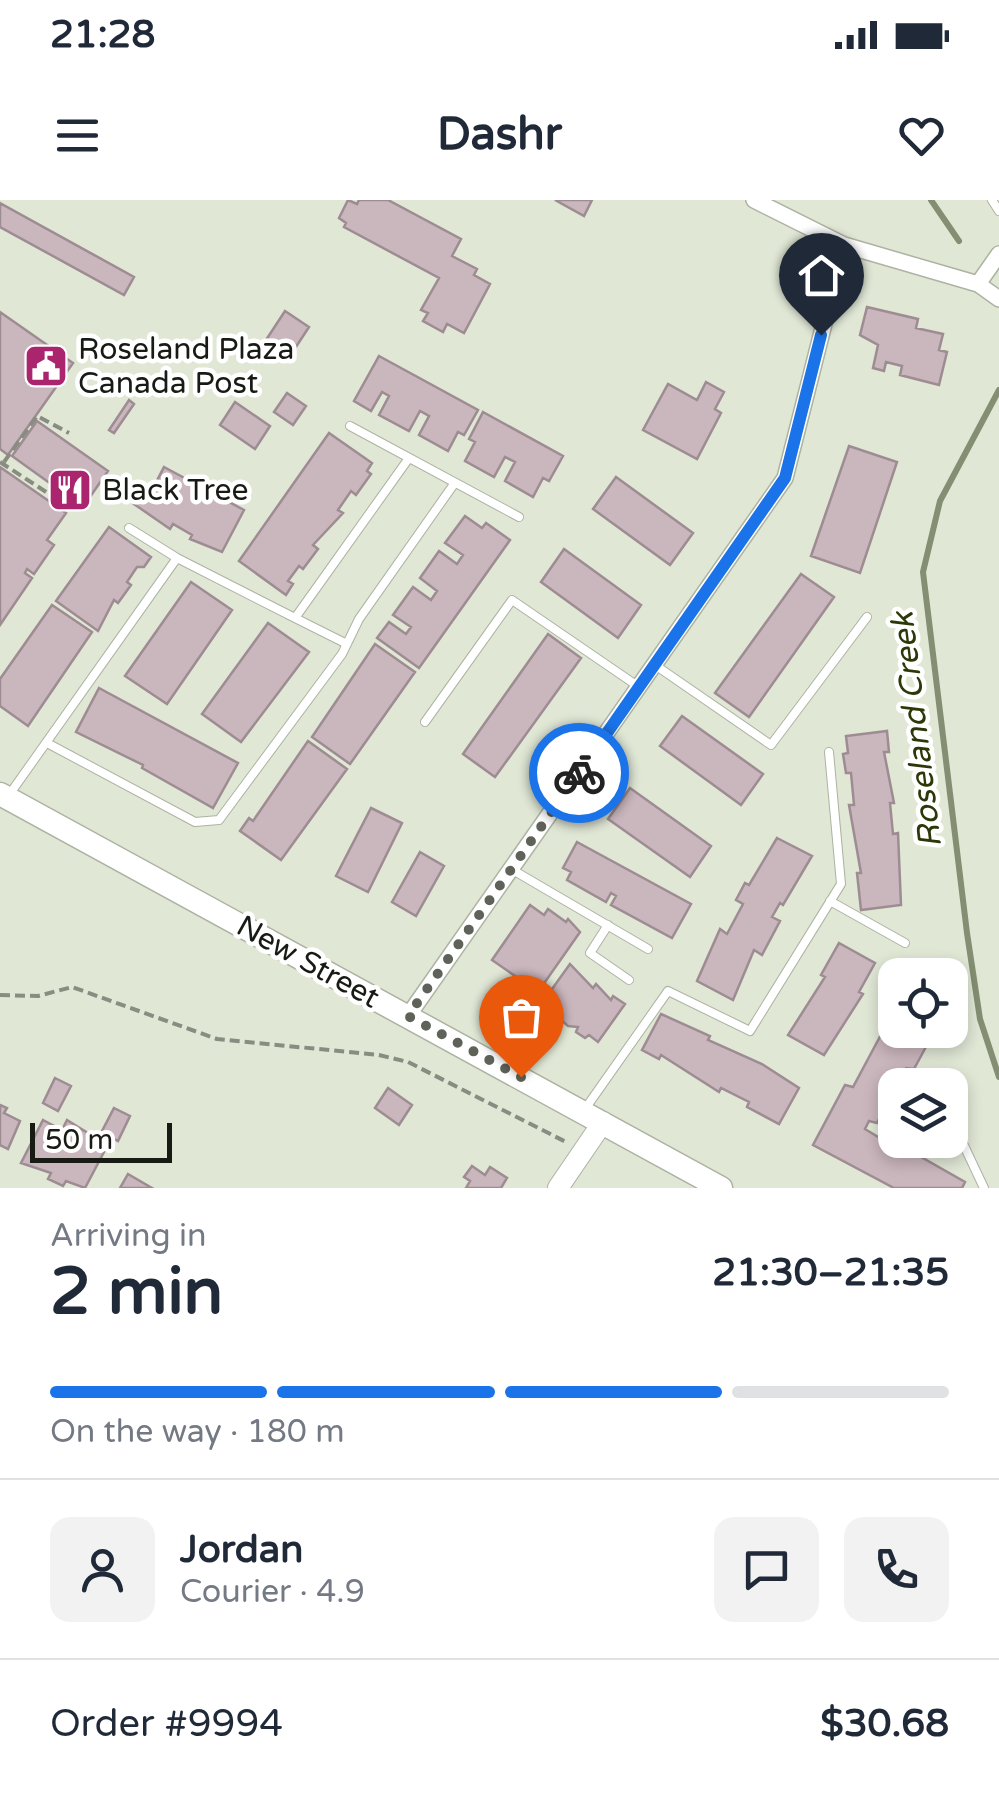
<!DOCTYPE html>
<meta charset="utf-8">
<style>
:root{--surface:#fff;--page:#f2f2f3;--text:#1f2937;--muted:#747a83;--line:#e0e1e3;--accent:#1a73e8}
body{margin:0;font-family:"Varela Round",sans-serif;background:var(--page);color:var(--text);height:100vh;display:flex;flex-direction:column;font-size:38px;white-space:nowrap}
*{box-sizing:border-box;margin:0}
p{font-size:32px;color:var(--muted)}
.icon{flex:none;width:55px;height:55px;fill:none;stroke:currentColor;stroke-width:2;stroke-linecap:round;stroke-linejoin:round}
.map{position:relative;height:988px;overflow:hidden}
.sheet{display:flex;flex-direction:column;background:var(--surface);flex:1}
.sheet>*{flex:none}
.tools{position:absolute;left:878px;top:758px;display:grid;gap:20px}
.tools a{display:grid;place-items:center;width:90px;height:90px;border-radius:20px;background:var(--surface);box-shadow:0 5px 15px #0003;font-size:50px}
.scale{position:absolute;left:30px;bottom:25px;width:142px;box-sizing:border-box;padding-left:10px;border:5px solid #181a14;border-top:0;font-size:28px;line-height:35px;white-space:nowrap;color:#181a14;-webkit-text-stroke:8px #fff;paint-order:stroke}
.pin{position:absolute;display:grid;place-items:center;width:85px;height:85px;color:#fff;margin:-102px -42px;border-radius:50% 50% 50% 0;rotate:-45deg;box-shadow:0 0 10px #0007}
.pin .icon{rotate:45deg}
.courier{position:absolute;display:grid;place-items:center;width:100px;height:100px;margin:-50px;border:8px solid #1a73e8;border-radius:50%;background:#fff;color:#222;box-shadow:0 2px 12px #0007}
.headline em{font-style:normal;font-weight:700}
.headline div{display:flex;flex-direction:column-reverse}
.headline{display:flex;align-items:center;justify-content:space-between;height:170px;padding:0 50px}
h1{font-size:65px;font-weight:700;line-height:75px}
.bar{display:grid;grid-template-columns:repeat(4,1fr);gap:15px 10px;align-content:center;height:120px;padding:0 50px}
.bar i{height:12px;border-radius:8px;background:var(--line)}
.bar .on{background:var(--accent)}
.bar p{grid-column:span 4}
.line{display:flex;align-items:center;gap:25px;padding:0 50px;border-top:2px solid var(--line)}
.line div{flex:1}
.round{display:grid;place-items:center;flex:none;width:105px;height:105px;border-radius:20px;background:var(--page)}
.status{display:flex;justify-content:space-between;align-items:center;height:70px;padding:0 50px;background:var(--surface);direction:ltr}
.status svg{height:28px;fill:currentColor}
header{display:flex;justify-content:space-between;align-items:center;height:130px;padding:0 50px;background:var(--surface);font-size:45px;font-weight:700}
.map>svg:first-child{display:block}
.lines{fill:none;stroke-linecap:round;stroke-linejoin:round}
.stream{stroke:#838e72;stroke-width:6}
.building{fill:#cab6bd;stroke:#9e8c93;stroke-width:2.5}
.service-casing{stroke:#acb3a2;stroke-width:10}
.minor-casing{stroke:#acb3a2;stroke-width:18}
.tertiary-casing{stroke:#acb3a2;stroke-width:22}
.secondary-casing{stroke:#acb3a2;stroke-width:25}
.path{stroke:#898d81;stroke-width:4;stroke-dasharray:10 5;stroke-linecap:butt}
.service{stroke:#fff;stroke-width:8}
.minor{stroke:#fff;stroke-width:15}
.tertiary{stroke:#fff;stroke-width:20}
.secondary{stroke:#fff;stroke-width:22}
.done{stroke:#5e6258;stroke-width:10;stroke-dasharray:0 18}
.route{stroke:#1a73e8;stroke-width:12}
.labels{text-anchor:middle;dominant-baseline:central;stroke-width:9;stroke-linejoin:round;paint-order:stroke}
.poi-label{font-size:30px;fill:#181a14;stroke:#fff;text-anchor:start}
.street-label{font-size:30px;fill:#181a14;stroke:#fff}
.water-label{font-size:32px;font-style:italic;fill:#2b3908;stroke:#fff}
</style>
<div class="status"><b>21:28</b><svg viewBox="0 0 49 12"><path d="M0 12V9h3v3zM5 12V6h3v6zM10 12V3h3v9zM15 12V0h3v12zM26 1h20v11H26zM47 4h2v5h-2z"/></svg></div>
<header><svg class="icon" aria-label="menu" viewBox="0 0 24 24"><path d="M4 6h16M4 12h16M4 18h16"/></svg>Dashr<svg class="icon" aria-label="heart" viewBox="0 0 24 24"><path d="M12 20l-8-8c-3-5 5-10 8-4 3-6 11-1 8 4z"/></svg></header>
<div class="map">
<svg width="999" height="988" viewBox="0 0 999 988">
<rect width="100%" height="100%" fill="#e0e7d5"/>
<g class="lines">
<path class="stream" d="M931 0 959 41
M999 190 940 301 923 372 967 733 980 819 999 877"/>
</g>
<path class="building" d="M348 0 357 4 359 0H388L461 39 452 56 477 69 474 75 490 84 464 133 447 124 443 132 423 121 428 113 421 110 439 78 344 27 346 23 339 18Z
M555 0H592L584 16Z
M0 3 134 77 124 95 0 27Z
M867 107 918 119 916 128 943 134 939 150 947 152 939 185 900 175 902 166 886 162 884 171 873 168 878 145 860 135Z
M285 111 309 127 290 156 266 140Z
M0 112 73 163 8 255 0 249Z
M379 156 478 210 464 235 458 232 448 251 419 235 429 216 420 211 409 231 379 215 389 196 382 192 371 211 354 201Z
M706 182 724 192 715 209 721 213 697 259 643 230 668 184 697 200Z
M287 193 306 206 293 225 274 212Z
M129 200 134 204 114 233 109 230Z
M235 202 270 226 255 249 220 225Z
M483 212 563 256 549 281 543 278 533 297 505 281 515 262 505 257 494 277 465 261 475 242 469 239Z
M37 221 108 271 83 307 12 256Z
M329 233 372 263 367 271 371 274 356 295 351 291 338 310 343 313 313 345 318 349 303 369 299 366 288 381 293 384 286 395 239 361Z
M849 246 897 262 860 373 811 356Z
M0 267 66 313 47 340 54 345 34 374 27 369 25 373 32 378 0 425Z
M164 267 244 310 222 352 190 339 192 335 173 324 170 329 134 304 144 286 152 290Z
M616 277 693 333 670 365 593 309Z
M465 316 482 328 486 323 510 340 419 468 377 438 389 422 406 434 411 427 393 415 413 387 431 400 437 391 420 378 439 351 457 364 463 355 445 343Z
M109 327 151 357 144 367H137L127 382 131 385 118 403 114 400 98 431 56 401Z
M564 349 641 405 618 438 541 382Z
M801 374 834 397 749 517 715 493Z
M191 382 232 410 167 504 125 476Z
M52 405 92 432 28 526 0 506V479Z
M268 423 309 452 241 542 202 514Z
M548 434 581 458 495 577 463 554Z
M375 444 415 472 350 564 312 537Z
M99 488 238 563 213 608 142 568 143 565 76 532Z
M682 516 763 574 741 605 660 546Z
M887 531 889 552H884L894 603H890L893 634 898 633 901 705 861 710 857 673H861L849 605H854L851 573H846L843 554 848 553 846 536Z
M308 541 347 569 281 660 240 631 249 618 253 621Z
M630 588 711 646 690 677 608 619Z
M371 608 402 623 368 692 336 676Z
M777 638 812 656 783 705 780 703 772 717 780 721 762 755 754 750 733 800 697 781 720 729 727 734 743 704 736 700 745 683 749 685Z
M577 642 691 704 672 738 611 705 616 696 611 693 606 702 567 680 571 672 563 668Z
M420 652 444 666 416 716 392 702Z
M530 705 544 715 548 709 566 722 568 719 580 732 538 792 492 760Z
M839 743 875 763 859 792 863 794 824 855 788 835 825 777 821 775Z
M570 764 593 788 596 784 611 800 613 796 625 804 598 842 589 835 585 838 576 832 578 827 568 826 542 803Z
M661 814 710 836 708 840 762 864 799 888 779 924 747 907 749 902 721 888 719 892 661 855 659 859 642 850Z
M895 824V830H935L914 869 906 868 895 885 877 923 869 921 865 929 885 941 895 924V940H925L916 954 965 982 962 988H894L813 945 845 885 853 887 883 831 890 833Z
M55 878 71 886 58 911 43 903Z
M388 888 412 905 399 925 375 908Z
M0 905 7 908 4 913 20 921 8 949 0 945Z
M114 908 130 916 118 941 101 933Z
M43 920 62 930 67 920 99 940 95 947 104 952 85 988 66 981 63 986 48 979 51 973 21 963Z
M472 966 485 975 490 967 507 978 501 988H466L470 981 464 977Z
M128 974 152 988H120Z"/>
<g class="lines">
<defs>
<path id="service" d="M992 0 999 11
M350 226 519 317
M129 328 177 358 295 418 409 258
M295 418 347 444
M655 465 771 545 867 417
M425 522 512 400 639 487
M47 543 195 622 219 620 342 454 359 419 454 284
M9 595 177 358
M511 669 648 749
M830 701 905 743
M608 725 590 753 629 780
M585 909 668 791 750 831 841 684 829 552
M950 916 984 988"/>
<path id="minor" d="M754 0 844 45 978 84 999 99
M978 84 999 54
M408 816 785 278 844 45"/>
<path id="tertiary" d="M558 988 603 922"/>
<path id="secondary" d="M0 594 721 988"/>
</defs>
<use href="#service" class="service-casing"/>
<use href="#minor" class="minor-casing"/>
<use href="#tertiary" class="tertiary-casing"/>
<use href="#secondary" class="secondary-casing"/>
<path class="path" d="M0 262 60 301
M4 262 37 216 69 233
M0 795 38 796 72 787 217 839 379 855 408 862 568 943"/>
<use href="#service" class="service"/>
<use href="#minor" class="minor"/>
<use href="#tertiary" class="tertiary"/>
<use href="#secondary" class="secondary"/>
</g>
<g class="lines">
<path class="done" d="M521 877 408 816 579 573"/>
<path class="route" d="M579 573 785 278 821 135"/>
</g>
<defs>
<symbol id="civic-square" viewBox="-11 -11 22 22"><rect x="-9" y="-9" width="18" height="18" rx="4" fill="#aa256e" stroke="#fff"/><path d="M-.6-6.5H3V-4.5H.6V-3L4-1V1h2V6H-6V1h2V-1L-.6-3ZM-1.2 2.5V6h2.4V2.5Z" fill="#fff"/></symbol>
<symbol id="restaurant-square" viewBox="-11 -11 22 22"><rect x="-9" y="-9" width="18" height="18" rx="4" fill="#aa256e" stroke="#fff"/><path d="M-5-6h1v4h1v-4h1v4h1v-4h1v5L-1.5 .5V6h-2V.5L-5-1ZM5-6V6H3V1.5H1.5Q1.5-4 5-6Z" fill="#fff"/></symbol>
</defs>
<g fill-rule="evenodd">
<use href="#civic-square" x="21" y="141" width="50" height="50"/>
<use href="#restaurant-square" x="45" y="265" width="50" height="50"/>
</g>
<g class="labels">
<g class="poi-label">
<text x="78" y="149">Roseland Plaza<tspan x="78" dy="34">Canada Post</tspan></text>
<text x="102" y="290">Black Tree</text>
</g>
<g class="street-label">
<text transform="translate(308 762) rotate(29)">New Street</text>
</g>
<g class="water-label">
<text transform="translate(917 530) rotate(-97)">Roseland Creek</text>
</g>
</g>
</svg>
<div class="tools">
<a><svg class="icon" aria-label="locate" viewBox="0 0 24 24"><circle cx="12" cy="12" r="6"/><path d="M12 2v4M12 18v4M2 12h4M18 12h4"/></svg></a>
<a><svg class="icon" aria-label="layers" viewBox="0 0 24 24"><path d="M12 4l9 5-9 5-9-5zM3 14l9 5 9-5"/></svg></a>
</div>
<div class="scale">50 m</div>
<div class="pin" style="left:521px;top:877px;background:#ea580c"><svg class="icon" aria-label="bag" viewBox="0 0 24 24"><path d="M5 8h14l-1 12H6zM9 8a3 3 0 0 1 6 0"/></svg></div>
<div class="pin" style="left:821px;top:135px;background:#1f2937"><svg class="icon" aria-label="home" viewBox="0 0 24 24"><path d="M3 11l9-7 9 7M6 9v11h12V9"/></svg></div>
<div class="courier" style="left:579px;top:573px"><svg class="icon" aria-label="bike" viewBox="0 0 24 24"><circle cx="6" cy="16" r="4"/><circle cx="18" cy="16" r="4"/><path d="M6 16l4-8h5l3 8M10 8l3 8H6M13 5h3"/></svg></div>
</div>
<section class="sheet">
<div class="headline"><div><h1>2 min</h1><p>Arriving in</p></div><em>21:30–21:35</em></div>
<div class="bar"><i class="on"></i><i class="on"></i><i class="on"></i><i></i><p>On the way · 180 m</p></div>
<div class="line" style="height:180px"><a class="round"><svg class="icon" aria-label="person" viewBox="0 0 24 24"><circle cx="12" cy="8" r="4"/><path d="M4 21q1-7 8-7t8 7"/></svg></a><div><b>Jordan</b><p>Courier · 4.9</p></div><a class="round"><svg class="icon" aria-label="chat" viewBox="0 0 24 24"><path d="M4 5h16v11H9l-5 4z"/></svg></a><a class="round"><svg class="icon" aria-label="phone" viewBox="0 0 24 24"><path d="M5 4h4l2 5-3 2q2 4 5 5l2-3 5 2v4C11 20 4 13 5 4z"/></svg></a></div>
<div class="line" style="height:130px"><div>Order #9994</div><b>$30.68</b></div>
</section>
